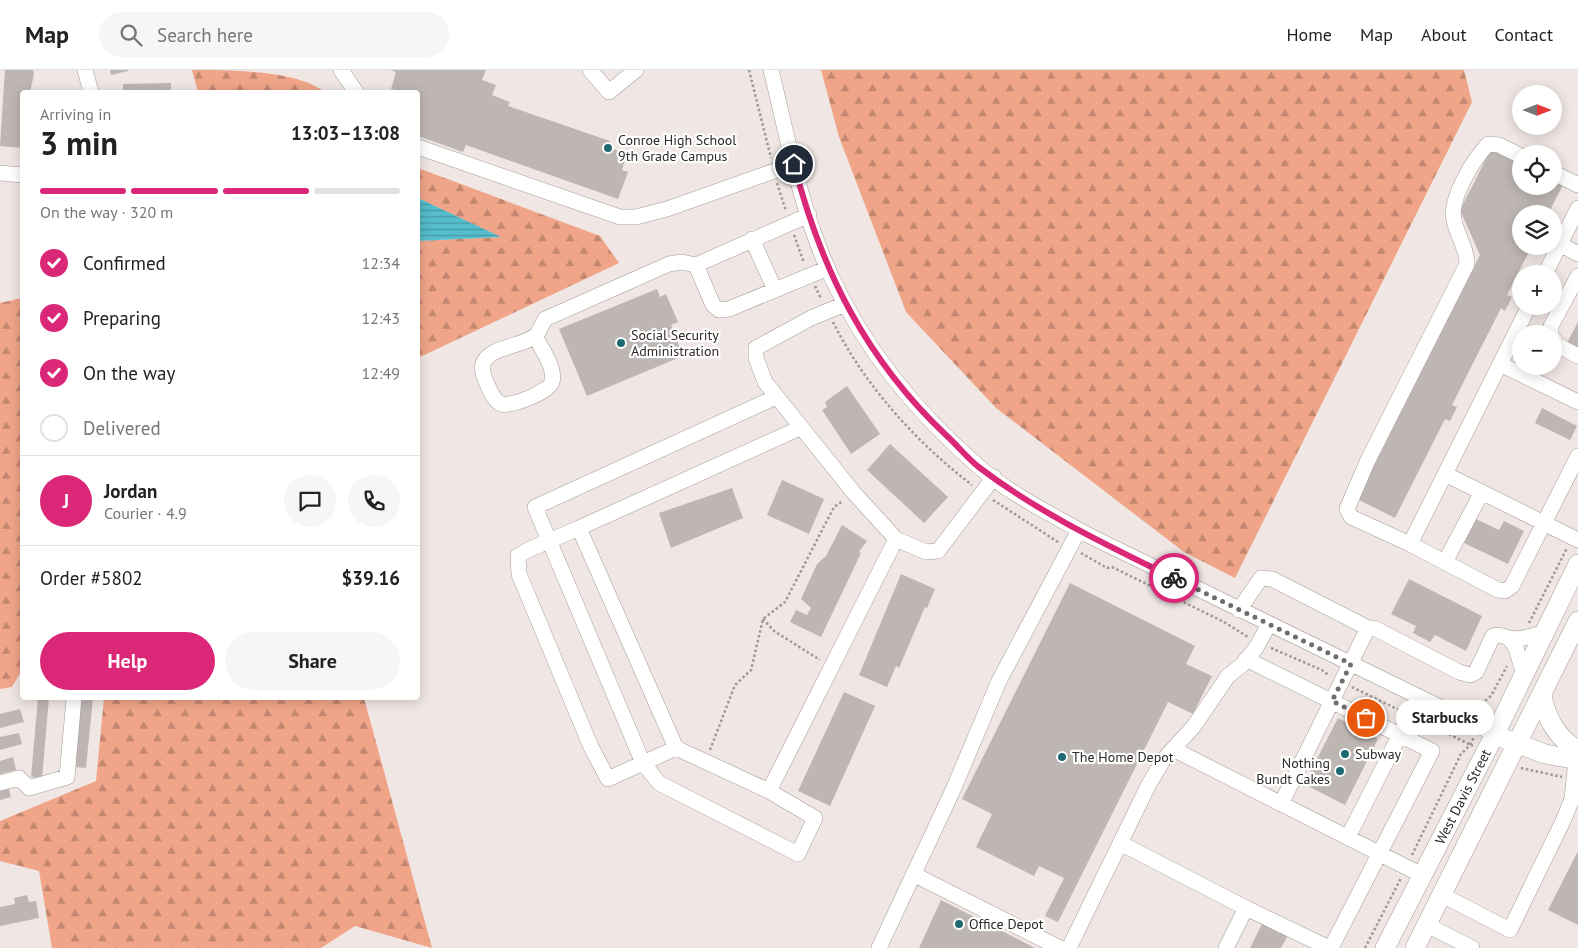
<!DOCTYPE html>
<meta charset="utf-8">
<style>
:root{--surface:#fff;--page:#f6f6f6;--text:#222;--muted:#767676;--line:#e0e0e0;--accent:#db2777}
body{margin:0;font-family:"PT Sans",sans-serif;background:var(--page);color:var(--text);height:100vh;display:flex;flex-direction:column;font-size:19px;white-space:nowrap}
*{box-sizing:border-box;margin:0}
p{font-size:16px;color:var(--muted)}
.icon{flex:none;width:28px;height:28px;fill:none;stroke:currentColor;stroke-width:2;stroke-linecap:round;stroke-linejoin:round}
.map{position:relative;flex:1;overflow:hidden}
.details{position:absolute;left:20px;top:20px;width:400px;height:610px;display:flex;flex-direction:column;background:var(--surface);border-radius:5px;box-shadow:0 2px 12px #0003}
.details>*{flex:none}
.needle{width:32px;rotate:90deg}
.tools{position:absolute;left:1512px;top:15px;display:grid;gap:10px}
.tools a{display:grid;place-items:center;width:50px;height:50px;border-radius:50%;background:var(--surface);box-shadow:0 2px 12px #0003;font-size:25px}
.pin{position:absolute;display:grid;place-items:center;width:42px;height:42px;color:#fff;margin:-21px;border:2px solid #fff;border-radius:50%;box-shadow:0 1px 5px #0007}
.courier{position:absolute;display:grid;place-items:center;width:50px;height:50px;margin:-25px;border:4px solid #db2777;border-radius:50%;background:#fff;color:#222;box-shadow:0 1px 6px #0007}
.bubble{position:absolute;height:35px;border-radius:18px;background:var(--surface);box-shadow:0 2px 12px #0003;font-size:16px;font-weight:700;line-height:35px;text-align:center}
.headline em{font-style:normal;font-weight:700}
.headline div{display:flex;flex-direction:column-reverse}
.headline{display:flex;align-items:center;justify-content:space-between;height:85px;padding:0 20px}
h1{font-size:32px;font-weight:700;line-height:38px}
.bar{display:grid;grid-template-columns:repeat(4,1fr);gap:8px 5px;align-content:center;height:60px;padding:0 20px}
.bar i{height:6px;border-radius:4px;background:var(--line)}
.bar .current{background:var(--accent)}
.bar p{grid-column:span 4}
.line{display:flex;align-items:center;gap:12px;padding:0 20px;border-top:1px solid var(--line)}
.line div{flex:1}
.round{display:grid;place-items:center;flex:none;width:52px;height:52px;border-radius:26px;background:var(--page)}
ol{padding:0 20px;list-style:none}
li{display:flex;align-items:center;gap:15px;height:55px}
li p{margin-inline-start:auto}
li .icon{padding:5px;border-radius:50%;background:var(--accent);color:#fff;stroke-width:4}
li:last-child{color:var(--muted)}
li i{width:28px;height:28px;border:2px solid var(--line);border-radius:50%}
.cta{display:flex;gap:10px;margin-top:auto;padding:10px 20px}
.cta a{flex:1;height:58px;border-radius:30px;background:var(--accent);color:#fff;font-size:20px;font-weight:700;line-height:58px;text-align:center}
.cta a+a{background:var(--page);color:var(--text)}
header{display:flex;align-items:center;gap:30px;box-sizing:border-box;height:70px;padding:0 25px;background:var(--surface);border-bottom:1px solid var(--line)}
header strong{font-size:24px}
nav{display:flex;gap:28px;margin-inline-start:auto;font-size:18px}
.search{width:350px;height:45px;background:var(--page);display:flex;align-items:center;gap:12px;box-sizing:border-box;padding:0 18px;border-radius:28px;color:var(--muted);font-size:19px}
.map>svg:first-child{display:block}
.forest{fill:url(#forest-firs)}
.water{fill:url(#water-rules)}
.building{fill:#beb6b2}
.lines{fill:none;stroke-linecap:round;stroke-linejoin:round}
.minor-casing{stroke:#a49b98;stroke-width:16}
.major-casing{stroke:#a49b98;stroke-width:20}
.path{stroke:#9e9895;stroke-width:2.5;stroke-dasharray:2.5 2.5;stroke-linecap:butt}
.minor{stroke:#fff;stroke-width:15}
.major{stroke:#fff;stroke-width:19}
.done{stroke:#716c6a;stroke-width:5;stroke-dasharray:0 9}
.route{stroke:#db2777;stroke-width:6}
.poi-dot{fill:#1f6973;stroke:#fff;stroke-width:2}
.labels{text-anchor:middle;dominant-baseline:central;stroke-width:4.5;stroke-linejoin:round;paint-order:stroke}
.poi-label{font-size:14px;fill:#2d2a28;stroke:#fff;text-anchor:start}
.street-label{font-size:14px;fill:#2d2a28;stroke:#fff}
</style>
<header>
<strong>Map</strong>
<div class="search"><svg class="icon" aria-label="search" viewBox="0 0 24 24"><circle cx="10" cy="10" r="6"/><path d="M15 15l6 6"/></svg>Search here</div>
<nav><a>Home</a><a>Map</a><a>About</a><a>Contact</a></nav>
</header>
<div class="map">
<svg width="1578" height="878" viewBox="0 0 1578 878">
<defs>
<pattern id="forest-firs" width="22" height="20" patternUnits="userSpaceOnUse" patternTransform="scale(1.25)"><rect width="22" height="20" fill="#f0a589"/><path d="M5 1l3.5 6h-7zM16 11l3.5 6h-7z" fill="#c38770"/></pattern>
<pattern id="water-rules" width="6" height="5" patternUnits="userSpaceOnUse" patternTransform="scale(1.25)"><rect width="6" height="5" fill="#55bdcb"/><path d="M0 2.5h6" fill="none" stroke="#479aa5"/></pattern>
</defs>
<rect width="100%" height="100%" fill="#f0e7e4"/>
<path class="forest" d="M192 0C230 0 298 0 324 22H198Z
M821 0H1464L1472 32 1235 508 1184 482 996 338 906 242 839 67Z
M418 98 600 166 619 193 418 288V171L500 167 418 128Z
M22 228V600L12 617 0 619V233Z
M104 628H364L432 878 355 856 321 878H52L39 801 0 791V751L96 711Z"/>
<path class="water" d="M418 128 501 167 418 171Z"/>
<path class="building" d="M5 0H33L34 4 30 22H22V78L0 76Z
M110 0H128V1L111 5Z
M390 0H486L482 10 496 15 492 25 510 32 508 36 610 71 608 77 627 84 622 100 628 102 618 129 466 75 463 82 418 66V22H402L391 19 396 2Z
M171 13V22H123V14Z
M1491 79 1521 94V116H1554V110L1563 115 1548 144H1521V176H1532L1507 225 1512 227 1505 241 1501 238 1452 335 1457 337 1450 351 1445 349 1395 448 1357 429 1480 185 1460 140Z
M657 219 660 227 666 224 678 252 671 255 683 286 587 326 559 259Z
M1578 252V279L1567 273Z
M847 316 880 364 851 384 822 340 827 337 825 332Z
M1542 338 1577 356 1570 370 1535 353Z
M890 374 948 427 924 453 867 400Z
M782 410 824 429 809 464 767 445Z
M732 418 743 448 671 478 659 443Z
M1476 449 1499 460 1504 451 1524 461 1508 494 1464 473Z
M842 455 867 471 859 482 861 483 821 567 790 552 796 540 807 545 811 538 801 529 817 494 826 486Z
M901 504 935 519 927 538 925 537 899 598 896 596 887 617 859 605Z
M1409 509 1482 546 1466 581 1435 565 1430 572 1413 563 1416 556 1391 544Z
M1070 513 1195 576 1186 594 1212 606 1193 644 1168 632 1058 852 1045 846 1064 808 1039 796 1034 806 976 777 992 744 962 729Z
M844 622 875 636 830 736 798 721Z
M38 628H49L42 708 31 707Z
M81 628H93L86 698 74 697Z
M20 639 24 652 0 658V644Z
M1338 648 1378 669 1345 735 1304 714Z
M19 663 22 674 0 680V667Z
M13 687 16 700 0 704V691Z
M8 715 11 727 0 730V717Z
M1578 781V855L1548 840Z
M27 825 29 832 36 831 39 848 0 856V837L15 834 14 828Z
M941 830 1035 878H919Z
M1263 852 1288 865 1281 878H1250Z"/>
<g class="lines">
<defs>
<path id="minor" d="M85 0 91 22
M341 0 356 22
M590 0 609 22 636 0
M771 0C788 69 801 141 831 206 865 280 917 343 978 396 1008 423 1054 446 1090 466L1495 664
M418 77 620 147H636L667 139 794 94
M1521 86 1499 75 1488 74C1474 89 1449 128 1454 150 1457 166 1467 178 1467 194L1368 390 1347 439 1351 447 1410 474 1498 520 1505 521 1512 516 1578 386
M0 103 22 105
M1554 103 1578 115
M809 145 696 195 713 235 719 240 729 239 828 198
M752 169 775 220
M1560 174 1578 184
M1545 204 1578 138
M845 234 811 248 756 278V288L765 312 854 423 896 469 926 482 938 481 994 407
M1551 264V256L1578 206
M535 266C541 278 556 298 552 312 549 322 511 337 501 334 494 331 491 322 488 316 485 309 481 301 483 294 488 276 524 277 536 265 540 261 542 254 545 249L669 194 682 192 696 195
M1554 269 1557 275 1578 286
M1500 294 1578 332
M776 327 535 437 643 693 659 713 798 784 815 748 769 721 896 469
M1445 404 1578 470
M579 458 528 480 518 486 519 504 591 677 608 709 676 678
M1410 474 1529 236
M1445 492 1482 422
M1239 540 1261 508 1272 509 1368 558
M1509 568 1516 578 1524 605
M1246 589 1432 681 1331 878
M1173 679 1422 805
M0 713 19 708 29 718 67 707 74 628
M769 721 676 678 579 458 800 358
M1281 734 1368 558H1374L1459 602 1470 605 1476 602 1493 566C1501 564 1502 566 1509 568 1520 571 1534 565 1545 562
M1348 767 1419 627
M1120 773 1246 838 1226 878
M913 804 1060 878
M1442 825 1510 860 1563 751 1572 729 1576 690
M1246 838 1329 878
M1427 855 1472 878
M879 878 953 720 999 611 1079 460
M1069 878 1149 714 1164 689 1194 656 1228 606 1242 595 1256 578 1269 554"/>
<g id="major">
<path d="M1542 626C1547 650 1557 667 1578 681"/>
<path d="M1505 669 1545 684 1578 690"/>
<path id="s1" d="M1385 878 1495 664 1578 494"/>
<path d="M1415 878 1578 551"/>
</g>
</defs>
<use href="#minor" class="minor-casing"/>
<use href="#major" class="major-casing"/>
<path class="path" d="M749 0 771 88
M777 113 786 141
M794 165 804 193
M815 216 821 229
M833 252C865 316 916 372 972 415
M993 430 1058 472
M1081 483 1107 498 1112 497 1224 552 1248 567
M763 549 774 561 820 590
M1529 553 1567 478
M1271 578 1324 601 1329 606
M1352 617 1399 640
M1484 646 1486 630 1491 626 1507 596
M1422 651 1473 676
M710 680 735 615 751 600 763 549 785 532 834 437 843 431
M1521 698 1562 707
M1412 785 1461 684 1470 675 1474 667
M1365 878 1401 808"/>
<use href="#minor" class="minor"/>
<use href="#major" class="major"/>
</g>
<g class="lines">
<path class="done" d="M1174 508 1351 594 1332 631 1366 648"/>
<path class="route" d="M794 94C821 200 866 290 947 366 958 376 968 389 980 398 1039 443 1107 475 1174 508"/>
</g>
<g class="poi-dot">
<circle cx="608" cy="78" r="5"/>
<circle cx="621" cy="273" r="5"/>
<circle cx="1345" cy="684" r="5"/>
<circle cx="1062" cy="687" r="5"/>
<circle cx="1340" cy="701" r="5"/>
<circle cx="959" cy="854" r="5"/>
</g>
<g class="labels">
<g class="poi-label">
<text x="618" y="70">Conroe High School<tspan x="618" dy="16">9th Grade Campus</tspan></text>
<text x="631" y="265">Social Security<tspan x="631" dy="16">Administration</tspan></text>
<text x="1355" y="684">Subway</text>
<text x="1072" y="687">The Home Depot</text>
<text x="1330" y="693" text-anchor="end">Nothing<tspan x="1330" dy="16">Bundt Cakes</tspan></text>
<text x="969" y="854">Office Depot</text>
</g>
<g class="street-label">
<text stroke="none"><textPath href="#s1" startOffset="170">West Davis Street</textPath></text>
</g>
</g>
</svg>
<div class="tools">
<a><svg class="needle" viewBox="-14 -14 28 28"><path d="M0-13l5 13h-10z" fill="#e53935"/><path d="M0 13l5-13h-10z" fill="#767676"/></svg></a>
<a><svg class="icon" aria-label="locate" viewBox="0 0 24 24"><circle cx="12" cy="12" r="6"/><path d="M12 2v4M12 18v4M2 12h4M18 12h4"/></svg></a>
<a><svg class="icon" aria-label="layers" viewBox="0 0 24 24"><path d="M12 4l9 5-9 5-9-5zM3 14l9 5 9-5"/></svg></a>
<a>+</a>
<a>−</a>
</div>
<div class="pin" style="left:1366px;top:648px;background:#ea580c"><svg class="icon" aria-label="bag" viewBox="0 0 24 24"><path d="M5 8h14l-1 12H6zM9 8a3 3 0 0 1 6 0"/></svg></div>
<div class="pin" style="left:794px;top:94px;background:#1f2937"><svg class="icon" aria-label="home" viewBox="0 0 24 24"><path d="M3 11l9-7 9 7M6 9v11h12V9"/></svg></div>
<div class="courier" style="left:1174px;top:508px"><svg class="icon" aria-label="bike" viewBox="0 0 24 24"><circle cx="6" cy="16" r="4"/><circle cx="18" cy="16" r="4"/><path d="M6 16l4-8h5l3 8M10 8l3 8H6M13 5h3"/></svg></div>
<div class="bubble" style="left:1396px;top:630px;width:98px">Starbucks</div>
<section class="details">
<div class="headline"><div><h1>3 min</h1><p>Arriving in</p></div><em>13:03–13:08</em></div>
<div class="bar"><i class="current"></i><i class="current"></i><i class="current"></i><i></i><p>On the way · 320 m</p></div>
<ol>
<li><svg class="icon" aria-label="check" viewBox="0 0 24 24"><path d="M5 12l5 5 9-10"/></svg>Confirmed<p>12:34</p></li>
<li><svg class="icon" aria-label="check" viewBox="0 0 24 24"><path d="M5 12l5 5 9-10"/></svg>Preparing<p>12:43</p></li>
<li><svg class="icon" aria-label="check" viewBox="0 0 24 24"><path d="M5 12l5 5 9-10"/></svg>On the way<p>12:49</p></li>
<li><i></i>Delivered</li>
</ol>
<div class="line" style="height:90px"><b class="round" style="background:var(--accent);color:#fff">J</b><div><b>Jordan</b><p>Courier · 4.9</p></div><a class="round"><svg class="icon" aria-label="chat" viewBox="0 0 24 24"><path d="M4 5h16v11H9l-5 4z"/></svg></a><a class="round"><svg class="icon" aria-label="phone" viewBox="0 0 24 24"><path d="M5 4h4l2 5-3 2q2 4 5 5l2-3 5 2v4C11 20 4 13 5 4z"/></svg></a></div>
<div class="line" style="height:65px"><div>Order #5802</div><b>$39.16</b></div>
<div class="cta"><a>Help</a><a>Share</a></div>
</section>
</div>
